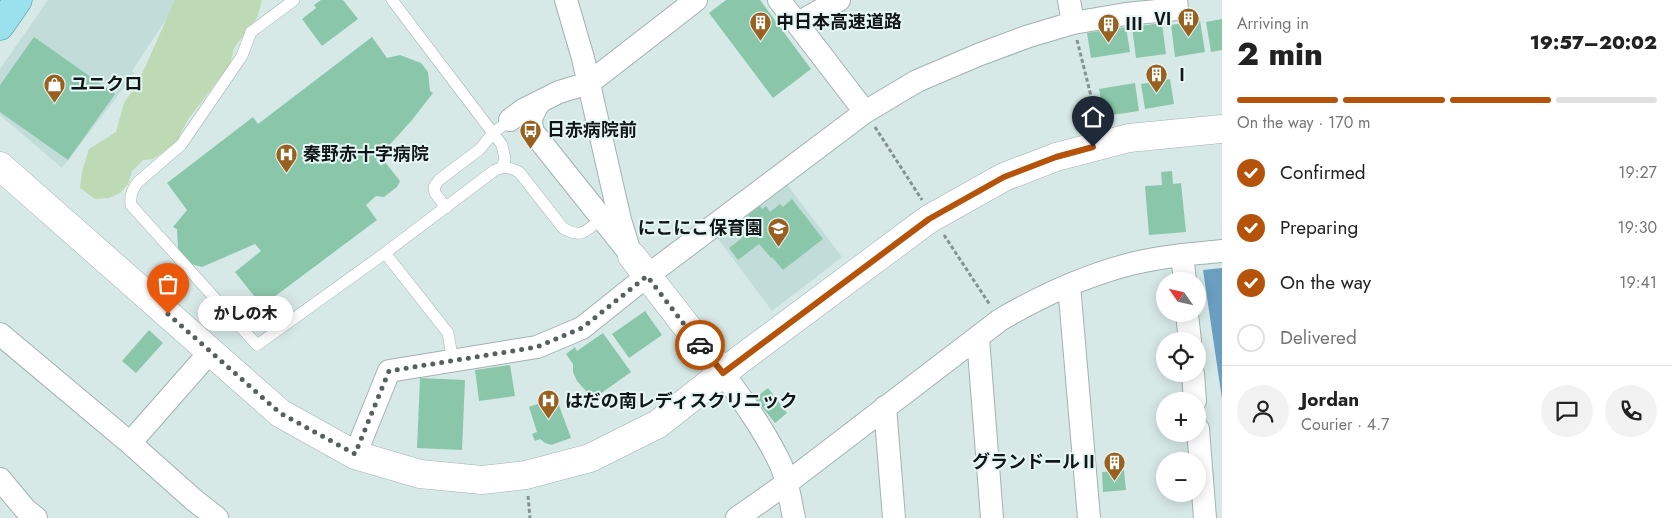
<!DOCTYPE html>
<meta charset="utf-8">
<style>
:root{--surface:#fff;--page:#f2f2f2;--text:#222;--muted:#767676;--line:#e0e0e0;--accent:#b45309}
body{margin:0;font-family:Jost,"Noto Sans JP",sans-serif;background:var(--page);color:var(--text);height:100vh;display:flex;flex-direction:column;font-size:19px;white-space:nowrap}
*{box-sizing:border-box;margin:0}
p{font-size:16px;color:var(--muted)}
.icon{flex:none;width:28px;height:28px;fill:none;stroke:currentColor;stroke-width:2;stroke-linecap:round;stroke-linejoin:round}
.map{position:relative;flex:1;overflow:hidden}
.drawer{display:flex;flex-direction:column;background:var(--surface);width:450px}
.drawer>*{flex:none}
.needle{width:32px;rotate:304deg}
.fabs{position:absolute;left:1156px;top:272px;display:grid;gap:10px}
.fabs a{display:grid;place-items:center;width:50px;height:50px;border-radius:50%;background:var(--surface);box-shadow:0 2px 12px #0003;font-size:25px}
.pin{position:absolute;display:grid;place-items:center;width:42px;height:42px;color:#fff;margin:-51px -21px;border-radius:50% 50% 50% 0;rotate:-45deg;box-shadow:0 0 5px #0007}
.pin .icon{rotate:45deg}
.courier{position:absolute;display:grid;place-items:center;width:50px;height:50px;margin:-25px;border:4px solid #b45309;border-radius:50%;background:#fff;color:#222;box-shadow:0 1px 6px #0007}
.bubble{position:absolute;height:35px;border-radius:18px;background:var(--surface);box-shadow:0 2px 12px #0003;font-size:16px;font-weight:800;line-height:35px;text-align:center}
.overview em{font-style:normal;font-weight:800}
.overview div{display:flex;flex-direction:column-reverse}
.overview{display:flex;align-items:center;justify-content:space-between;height:85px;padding:0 15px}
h1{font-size:32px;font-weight:800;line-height:38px}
.bar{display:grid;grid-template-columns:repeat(4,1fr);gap:8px 5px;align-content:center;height:60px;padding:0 15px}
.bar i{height:6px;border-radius:4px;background:var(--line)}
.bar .on{background:var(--accent)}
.bar p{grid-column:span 4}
.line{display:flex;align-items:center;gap:12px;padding:0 15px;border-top:1px solid var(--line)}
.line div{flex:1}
.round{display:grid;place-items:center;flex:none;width:52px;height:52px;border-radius:26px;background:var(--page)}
ol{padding:0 15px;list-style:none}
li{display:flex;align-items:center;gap:15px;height:55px}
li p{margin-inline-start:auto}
li .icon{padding:5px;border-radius:50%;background:var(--accent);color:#fff;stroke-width:4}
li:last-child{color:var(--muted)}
li i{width:28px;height:28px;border:2px solid var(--line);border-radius:50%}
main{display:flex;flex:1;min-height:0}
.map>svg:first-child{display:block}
.built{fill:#c2dcd9}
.green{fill:#bddab5}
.water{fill:#6a9fc1}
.building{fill:#8ac7aa}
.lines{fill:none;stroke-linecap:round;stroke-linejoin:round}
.lane-casing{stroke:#a2b2b0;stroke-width:12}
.street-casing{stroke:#a2b2b0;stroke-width:24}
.secondary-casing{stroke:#a2b2b0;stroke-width:29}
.primary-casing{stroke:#408c9a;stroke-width:29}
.path{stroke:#859291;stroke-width:3;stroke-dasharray:4 2.5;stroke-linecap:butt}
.lane{stroke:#fff;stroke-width:11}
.street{stroke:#fff;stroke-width:22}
.secondary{stroke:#fff;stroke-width:28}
.primary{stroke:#9be0ed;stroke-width:28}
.done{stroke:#566060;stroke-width:5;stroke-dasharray:0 9}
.route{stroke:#b45309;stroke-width:6}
.labels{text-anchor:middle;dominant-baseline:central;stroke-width:4;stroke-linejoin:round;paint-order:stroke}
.poi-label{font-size:18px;font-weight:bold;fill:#111717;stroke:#e5f6f4;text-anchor:start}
</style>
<main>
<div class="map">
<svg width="1222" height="518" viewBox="0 0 1222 518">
<rect width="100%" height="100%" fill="#d7e9e7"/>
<path class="built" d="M48 0H179L132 71 135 73 62 168 0 115V69Z
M786 183 842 257 772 311 716 236Z"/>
<path class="green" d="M175 0H262L257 18 234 48 230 64 187 121 176 143 153 159 143 160 132 171 128 184 120 193 109 198 95 199 80 188 82 172 89 149 116 132 124 103 138 83Z"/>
<path class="water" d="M1222 268V399L1203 270Z"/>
<path class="building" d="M321 0H343L358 19 322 46 302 19 316 8 314 5Z
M726 0H760L811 69 773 98 709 13Z
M1222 19V50L1211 52 1206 22Z
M1200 20 1205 52 1175 57 1171 25Z
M1162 23 1166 54 1136 58 1132 27Z
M1126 27 1130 52 1091 58 1087 33Z
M34 37 115 94 68 160 0 112V85Z
M372 37 387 58 400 55 421 63 428 72 430 91 433 93 412 120 376 160 381 166 385 162 400 181 397 187 384 197 376 196 366 205 377 220 262 306 235 272 261 251 255 244 202 267 191 264 178 248 177 229 173 227 187 210 167 183 253 117 258 124Z
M1170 79 1174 104 1145 109 1141 84Z
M1135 83 1139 111 1104 116 1099 89Z
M1172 171 1173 184 1181 183 1186 232 1149 235 1145 186 1162 185 1161 172Z
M792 199 823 239 783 270 772 257 771 258 759 244 738 260 729 248 742 238 739 235 755 223 748 215 760 206 762 209 766 206 770 212 780 204 783 207Z
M645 311 662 335 629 358 612 334Z
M149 330 163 343 136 373 122 361Z
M603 333 631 372 593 399 577 381 573 372V364L566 354 575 347 577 351Z
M510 365 515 396 479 401 475 370Z
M420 378 465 380 462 450 417 448Z
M768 388 787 413 775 423 755 398Z
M556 397 571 438 551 445 545 443 540 439 535 441 532 434 537 432 529 407Z
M1124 470 1126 490 1103 492 1102 472Z"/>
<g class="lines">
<defs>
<path id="lane" d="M294 0 251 32 242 56 181 145 138 182C132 190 130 195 131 205L257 345 385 253
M392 0 502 145 505 159 502 167
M446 208 435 193 434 187 439 180 480 149 493 133 510 120
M453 362 448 333 385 253 495 170C505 166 512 167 520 173L563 228C581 239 586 231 601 219"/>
<path id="street" d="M566 0 583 58 620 220 628 246
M779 0 865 112
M1069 0 1073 23
M798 23 839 0
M510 120 523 110 543 100
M1182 255 1185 281
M632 256 533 132 531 123 532 116 538 104 543 100 559 92 589 83 696 0
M1069 285 1089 518
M1187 314 1190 341
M0 334 130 443 194 500 217 518
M978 338 992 518
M723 373C744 402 766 433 781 465 788 482 790 500 794 518
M1193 374 1195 401
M885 407 894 518
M1198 429 1205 518
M130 443 210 352
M355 455 389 371 537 347 582 328 647 276 865 112 917 81 978 55 1029 36 1073 23 1126 14 1177 9 1176 0
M0 479 25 509 36 518
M737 518 787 483 1000 320C1039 297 1080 278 1123 266 1155 257 1189 254 1222 251"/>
<path id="secondary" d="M0 166 280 413 355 455 420 474 482 480 526 475 590 458 658 424 738 361 929 219 1004 177 1056 157 1129 138 1222 129
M632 256 723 373"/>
<path id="primary" d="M0 26 18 0"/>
</defs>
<use href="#lane" class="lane-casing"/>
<use href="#street" class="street-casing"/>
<use href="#secondary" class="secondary-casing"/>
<use href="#primary" class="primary-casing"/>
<path class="path" d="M1077 40 1098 124
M875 127 922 200
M944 235 990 305
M528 496 530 518"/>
<use href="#lane" class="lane"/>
<use href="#street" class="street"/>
<use href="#secondary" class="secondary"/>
<use href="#primary" class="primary"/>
</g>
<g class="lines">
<path class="done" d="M168 314 280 413 355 454 389 371 537 347 582 328 647 276 700 345"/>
<path class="route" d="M700 345 723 373 929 219 1004 177 1056 157 1093 147"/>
</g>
<defs>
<symbol id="building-pin" viewBox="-11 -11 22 30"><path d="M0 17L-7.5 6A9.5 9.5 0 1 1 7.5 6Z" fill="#9a601f" stroke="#e5f6f4"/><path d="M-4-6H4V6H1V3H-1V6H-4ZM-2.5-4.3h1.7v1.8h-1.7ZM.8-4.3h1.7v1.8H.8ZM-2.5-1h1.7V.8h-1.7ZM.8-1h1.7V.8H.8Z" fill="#fff"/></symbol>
<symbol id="shop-pin" viewBox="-11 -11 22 30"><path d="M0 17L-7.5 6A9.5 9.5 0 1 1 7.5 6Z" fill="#9a601f" stroke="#e5f6f4"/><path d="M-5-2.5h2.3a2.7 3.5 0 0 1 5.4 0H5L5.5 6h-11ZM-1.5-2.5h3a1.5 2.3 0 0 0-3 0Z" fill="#fff"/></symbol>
<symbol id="bus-pin" viewBox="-11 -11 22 30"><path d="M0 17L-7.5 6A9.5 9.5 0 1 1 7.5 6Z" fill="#9a601f" stroke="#e5f6f4"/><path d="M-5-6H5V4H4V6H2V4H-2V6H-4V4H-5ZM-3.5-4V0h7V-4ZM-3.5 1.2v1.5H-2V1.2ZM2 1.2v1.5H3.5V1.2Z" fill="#fff"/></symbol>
<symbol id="hospital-pin" viewBox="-11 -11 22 30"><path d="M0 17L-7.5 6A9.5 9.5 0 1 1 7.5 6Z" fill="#9a601f" stroke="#e5f6f4"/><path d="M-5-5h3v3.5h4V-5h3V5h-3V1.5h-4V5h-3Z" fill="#fff"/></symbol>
<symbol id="school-pin" viewBox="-11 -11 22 30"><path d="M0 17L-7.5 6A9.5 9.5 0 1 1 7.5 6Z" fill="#9a601f" stroke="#e5f6f4"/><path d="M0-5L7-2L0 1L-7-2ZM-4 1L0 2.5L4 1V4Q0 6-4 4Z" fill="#fff"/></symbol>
</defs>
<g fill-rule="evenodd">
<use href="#building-pin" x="1176" y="6" width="25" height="34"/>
<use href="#building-pin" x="748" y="10" width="25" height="34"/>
<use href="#building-pin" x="1096" y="12" width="25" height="34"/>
<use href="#building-pin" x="1144" y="62" width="25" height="34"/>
<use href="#shop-pin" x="42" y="72" width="25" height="34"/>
<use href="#bus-pin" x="518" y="118" width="25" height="34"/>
<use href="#hospital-pin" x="274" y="142" width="25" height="34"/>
<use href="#school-pin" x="766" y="216" width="25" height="34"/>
<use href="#hospital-pin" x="536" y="388" width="25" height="34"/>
<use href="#building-pin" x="1102" y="450" width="25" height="34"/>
</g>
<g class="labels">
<g class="poi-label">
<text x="1172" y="19" text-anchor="end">Ⅵ</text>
<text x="776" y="22">中日本高速道路</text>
<text x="1125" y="24">Ⅲ</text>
<text x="1173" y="75">Ⅰ</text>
<text x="70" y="84">ユニクロ</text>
<text x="547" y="130">日赤病院前</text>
<text x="303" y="154">秦野赤十字病院</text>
<text x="763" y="228" text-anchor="end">にこにこ保育園</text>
<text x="565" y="401">はだの南レディスクリニック</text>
<text x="1098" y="462" text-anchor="end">グランドールⅡ</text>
</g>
</g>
</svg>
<div class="fabs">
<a><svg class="needle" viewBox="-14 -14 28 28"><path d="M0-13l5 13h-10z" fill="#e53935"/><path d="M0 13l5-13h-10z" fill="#767676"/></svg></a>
<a><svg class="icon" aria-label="locate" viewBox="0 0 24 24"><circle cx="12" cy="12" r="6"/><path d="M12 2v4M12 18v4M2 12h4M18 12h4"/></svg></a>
<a>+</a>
<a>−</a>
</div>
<div class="pin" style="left:168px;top:314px;background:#ea580c"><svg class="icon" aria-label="bag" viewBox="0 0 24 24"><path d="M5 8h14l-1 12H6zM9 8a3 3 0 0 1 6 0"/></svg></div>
<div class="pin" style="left:1093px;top:147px;background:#1f2937"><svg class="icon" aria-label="home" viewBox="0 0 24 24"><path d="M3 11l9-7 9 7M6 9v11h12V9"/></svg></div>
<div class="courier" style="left:700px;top:345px"><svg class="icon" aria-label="car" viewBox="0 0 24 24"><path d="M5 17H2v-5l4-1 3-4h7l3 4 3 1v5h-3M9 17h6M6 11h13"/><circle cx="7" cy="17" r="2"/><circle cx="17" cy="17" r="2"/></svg></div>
<div class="bubble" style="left:198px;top:296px;width:95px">かしの木</div>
</div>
<section class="drawer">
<div class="overview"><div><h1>2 min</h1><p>Arriving in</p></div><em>19:57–20:02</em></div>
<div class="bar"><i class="on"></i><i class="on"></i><i class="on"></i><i></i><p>On the way · 170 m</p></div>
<ol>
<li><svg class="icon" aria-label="check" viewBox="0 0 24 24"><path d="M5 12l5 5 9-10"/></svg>Confirmed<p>19:27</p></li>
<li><svg class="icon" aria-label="check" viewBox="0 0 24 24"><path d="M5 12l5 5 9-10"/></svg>Preparing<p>19:30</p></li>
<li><svg class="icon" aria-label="check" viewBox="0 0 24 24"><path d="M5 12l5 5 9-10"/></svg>On the way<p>19:41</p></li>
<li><i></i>Delivered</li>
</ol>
<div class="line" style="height:90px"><a class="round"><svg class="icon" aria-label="person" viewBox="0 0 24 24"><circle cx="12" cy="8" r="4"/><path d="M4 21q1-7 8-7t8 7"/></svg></a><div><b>Jordan</b><p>Courier · 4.7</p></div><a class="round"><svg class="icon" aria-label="chat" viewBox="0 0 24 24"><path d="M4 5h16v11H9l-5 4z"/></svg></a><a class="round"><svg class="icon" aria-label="phone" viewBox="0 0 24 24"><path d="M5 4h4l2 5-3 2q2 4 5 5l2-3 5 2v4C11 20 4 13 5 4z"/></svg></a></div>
</section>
</main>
